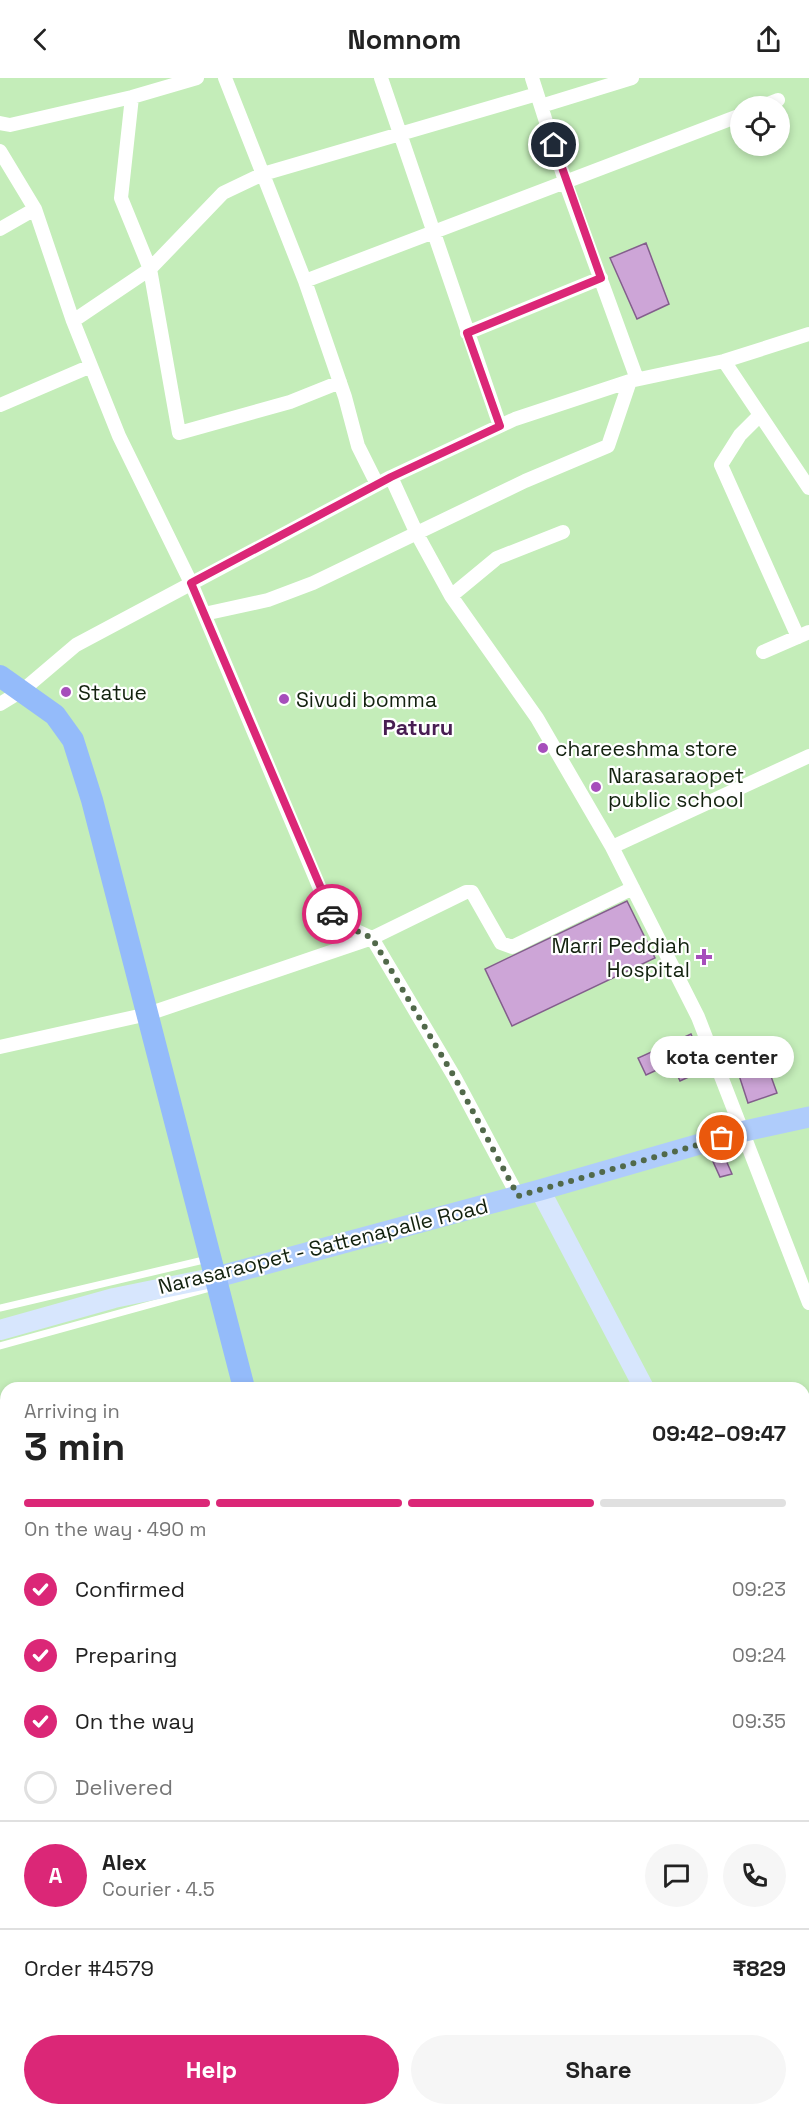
<!DOCTYPE html>
<meta charset="utf-8">
<style>
:root{--surface:#fff;--page:#f6f6f6;--text:#222;--muted:#767676;--line:#e0e0e0;--accent:#db2777}
body{margin:0;font-family:"Space Grotesk",sans-serif;background:var(--page);color:var(--text);height:100vh;display:flex;flex-direction:column;font-size:22px;white-space:nowrap}
*{box-sizing:border-box;margin:0}
p{font-size:20px;color:var(--muted)}
.icon{flex:none;width:33px;height:33px;fill:none;stroke:currentColor;stroke-width:2;stroke-linecap:round;stroke-linejoin:round}
.map{position:relative;flex:1;overflow:hidden}
.details{position:absolute;left:0px;top:1304px;width:810px;height:734px;display:flex;flex-direction:column;background:var(--surface);border-radius:18px 18px 0 0;box-shadow:0 3px 9px #0003}
.details>*{flex:none}
.buttons{position:absolute;left:730px;top:18px;display:grid;gap:12px}
.buttons a{display:grid;place-items:center;width:60px;height:60px;border-radius:50%;background:var(--surface);box-shadow:0 3px 9px #0003;font-size:30px}
.pin{position:absolute;display:grid;place-items:center;width:51px;height:51px;color:#fff;margin:-26px;border:3px solid #fff;border-radius:50%;box-shadow:0 2px 6px #0007}
.courier{position:absolute;display:grid;place-items:center;width:60px;height:60px;margin:-30px;border:4px solid #db2777;border-radius:50%;background:#fff;color:#222;box-shadow:0 2px 8px #0007}
.bubble{position:absolute;height:42px;border-radius:21px;background:var(--surface);box-shadow:0 3px 9px #0003;font-size:20px;font-weight:700;line-height:42px;text-align:center}
.headline em{font-style:normal;font-weight:700}
.headline div{display:flex;flex-direction:column-reverse}
.headline{display:flex;align-items:center;justify-content:space-between;height:102px;padding:0 24px}
h1{font-size:39px;font-weight:700;line-height:45px}
.bar{display:grid;grid-template-columns:repeat(4,1fr);gap:9px 6px;align-content:center;height:72px;padding:0 24px}
.bar i{height:8px;border-radius:4px;background:var(--line)}
.bar .selected{background:var(--accent)}
.bar p{grid-column:span 4}
.line{display:flex;align-items:center;gap:15px;padding:0 24px;border-top:2px solid var(--line)}
.line div{flex:1}
.round{display:grid;place-items:center;flex:none;width:63px;height:63px;border-radius:32px;background:var(--page)}
ol{padding:0 24px;list-style:none}
li{display:flex;align-items:center;gap:18px;height:66px}
li p{margin-inline-start:auto}
li .icon{padding:6px;border-radius:50%;background:var(--accent);color:#fff;stroke-width:4}
li:last-child{color:var(--muted)}
li i{width:33px;height:33px;border:3px solid var(--line);border-radius:50%}
.button{display:flex;gap:12px;margin-top:auto;padding:12px 24px}
.button a{flex:1;height:69px;border-radius:36px;background:var(--accent);color:#fff;font-size:24px;font-weight:700;line-height:69px;text-align:center}
.button a+a{background:var(--page);color:var(--text)}
header{display:flex;justify-content:space-between;align-items:center;height:78px;padding:0 24px;background:var(--surface);font-size:27px;font-weight:700}
.map>svg:first-child{display:block}
.building{fill:#cda5d7;stroke:#835e8c;stroke-width:1.5}
.lines{fill:none;stroke-linecap:round;stroke-linejoin:round}
.service{stroke:#fff;stroke-width:7}
.minor{stroke:#fff;stroke-width:14}
.secondary{stroke:#d7e6fd;stroke-width:20}
.primary{stroke:#afccfb;stroke-width:21}
.trunk{stroke:#94bbfa;stroke-width:22}
.done{stroke:#51694a;stroke-width:6;stroke-dasharray:0 10.8}
.route{stroke:#db2777;stroke-width:8}
.poi-dot{fill:#a64ebb;stroke:#fff;stroke-width:2}
.labels{text-anchor:middle;dominant-baseline:central;stroke-width:4.5;stroke-linejoin:round;paint-order:stroke}
.poi-label{font-size:21px;fill:#13220f;stroke:#fff;text-anchor:start}
.street-label{font-size:21px;fill:#13220f;stroke:#fff}
.neighbourhood-label{font-size:22px;font-weight:bold;fill:#481e52;stroke:#fff}
</style>
<header><svg class="icon" aria-label="back" viewBox="0 0 24 24"><path d="M15 5l-7 7 7 7"/></svg>Nomnom<svg class="icon" aria-label="share" viewBox="0 0 24 24"><path d="M12 15V3M7 8l5-5 5 5M5 13v7h14v-7"/></svg></header>
<div class="map">
<svg width="809" height="2036" viewBox="0 0 809 2036">
<rect width="100%" height="100%" fill="#c4edb9"/>
<path class="building" d="M646 165 669 226 637 241 610 180Z
M627 823 655 880 512 948 485 891Z
M691 956 706 991 680 1003 672 985 646 997 638 980Z
M764 979 777 1015 748 1025 736 988Z
M722 1073 732 1096 720 1099 710 1077Z"/>
<g class="lines">
<path class="service" d="M0 1230 208 1181
M0 1268 214 1209"/>
<path class="minor" d="M225 0 305 203 345 319 358 368 377 406
M381 0 500 348
M532 0 566 106 637 301
M132 19 121 120 150 191 179 355 290 324 340 304
M541 28 632 0
M763 28 778 22
M0 45 10 47 132 19 197 0
M0 73 35 131 73 243 119 358 191 505 329 832 337 844 372 860 466 814H472L501 865 512 869 633 810
M0 151 35 131
M305 203 741 37
M73 243 150 191 223 115 263 96 537 16
M467 255 601 200
M724 283 809 410
M0 327 91 288
M760 337 740 357 721 387 798 559
M391 399 417 456 451 518 537 640 612 769 698 939 809 1225
M451 518 497 480 563 454
M204 536 268 522 313 505 525 403 608 368 630 303
M763 574 809 554
M0 626 23 612 76 567 391 399 515 341 630 303 724 283 809 256
M612 769 809 678
M0 969 148 936 372 860 455 1000 518 1118
M0 1374 6 1379
M804 1390 809 1389
M0 1398 6 1417
M804 1559 809 1557
M0 1584 6 1583
M0 1640 6 1638
M0 1712 6 1710
M804 1750 809 1747
M0 1782 6 1780
M804 1848 809 1846
M0 1912 6 1910
M804 1968 809 1967
M0 2021 6 2020
M366 2036V2031
M560 2036 587 2031"/>
<path class="secondary" d="M540 1112 644 1310
M0 1252 114 1220 217 1199
M804 1613 809 1623"/>
<path class="primary" d="M217 1199 540 1112 745 1053 809 1039"/>
<path class="trunk" d="M0 598 55 637 73 662 92 722 244 1310
M401 2036 402 2031"/>
</g>
<g class="lines">
<path class="done" d="M332 836 337 844 372 860 455 1000 518 1118 722 1060"/>
<path class="route" d="M332 836 191 505 391 399 500 348 467 255 601 200 554 67"/>
</g>
<g class="poi-dot">
<circle cx="66" cy="614" r="6"/>
<circle cx="284" cy="621" r="6"/>
<circle cx="543" cy="670" r="6"/>
<circle cx="596" cy="709" r="6"/>
<path d="M701 870h6v6h6v6h-6v6h-6v-6h-6v-6h6z"/>
</g>
<g class="labels">
<g class="poi-label">
<text x="78" y="614">Statue</text>
<text x="296" y="621">Sivudi bomma</text>
<text x="555" y="670">chareeshma store</text>
<text x="608" y="697">Narasaraopet<tspan x="608" dy="24">public school</tspan></text>
<text x="690" y="867" text-anchor="end">Marri Peddiah<tspan x="690" dy="24">Hospital</tspan></text>
</g>
<g class="street-label">
<text transform="translate(323 1168) rotate(-14)">Narasaraopet - Sattenapalle Road</text>
</g>
<g class="neighbourhood-label">
<text x="418" y="649">Paturu</text>
</g>
</g>
</svg>
<div class="buttons">
<a><svg class="icon" aria-label="locate" viewBox="0 0 24 24"><circle cx="12" cy="12" r="6"/><path d="M12 2v4M12 18v4M2 12h4M18 12h4"/></svg></a>
</div>
<div class="pin" style="left:722px;top:1060px;background:#ea580c"><svg class="icon" aria-label="bag" viewBox="0 0 24 24"><path d="M5 8h14l-1 12H6zM9 8a3 3 0 0 1 6 0"/></svg></div>
<div class="pin" style="left:554px;top:67px;background:#1f2937"><svg class="icon" aria-label="home" viewBox="0 0 24 24"><path d="M3 11l9-7 9 7M6 9v11h12V9"/></svg></div>
<div class="courier" style="left:332px;top:836px"><svg class="icon" aria-label="car" viewBox="0 0 24 24"><path d="M5 17H2v-5l4-1 3-4h7l3 4 3 1v5h-3M9 17h6M6 11h13"/><circle cx="7" cy="17" r="2"/><circle cx="17" cy="17" r="2"/></svg></div>
<div class="bubble" style="left:650px;top:958px;width:144px">kota center</div>
<section class="details">
<div class="headline"><div><h1>3 min</h1><p>Arriving in</p></div><em>09:42–09:47</em></div>
<div class="bar"><i class="selected"></i><i class="selected"></i><i class="selected"></i><i></i><p>On the way · 490 m</p></div>
<ol>
<li><svg class="icon" aria-label="check" viewBox="0 0 24 24"><path d="M5 12l5 5 9-10"/></svg>Confirmed<p>09:23</p></li>
<li><svg class="icon" aria-label="check" viewBox="0 0 24 24"><path d="M5 12l5 5 9-10"/></svg>Preparing<p>09:24</p></li>
<li><svg class="icon" aria-label="check" viewBox="0 0 24 24"><path d="M5 12l5 5 9-10"/></svg>On the way<p>09:35</p></li>
<li><i></i>Delivered</li>
</ol>
<div class="line" style="height:108px"><b class="round" style="background:var(--accent);color:#fff">A</b><div><b>Alex</b><p>Courier · 4.5</p></div><a class="round"><svg class="icon" aria-label="chat" viewBox="0 0 24 24"><path d="M4 5h16v11H9l-5 4z"/></svg></a><a class="round"><svg class="icon" aria-label="phone" viewBox="0 0 24 24"><path d="M5 4h4l2 5-3 2q2 4 5 5l2-3 5 2v4C11 20 4 13 5 4z"/></svg></a></div>
<div class="line" style="height:78px"><div>Order #4579</div><b>₹829</b></div>
<div class="button"><a>Help</a><a>Share</a></div>
</section>
</div>
